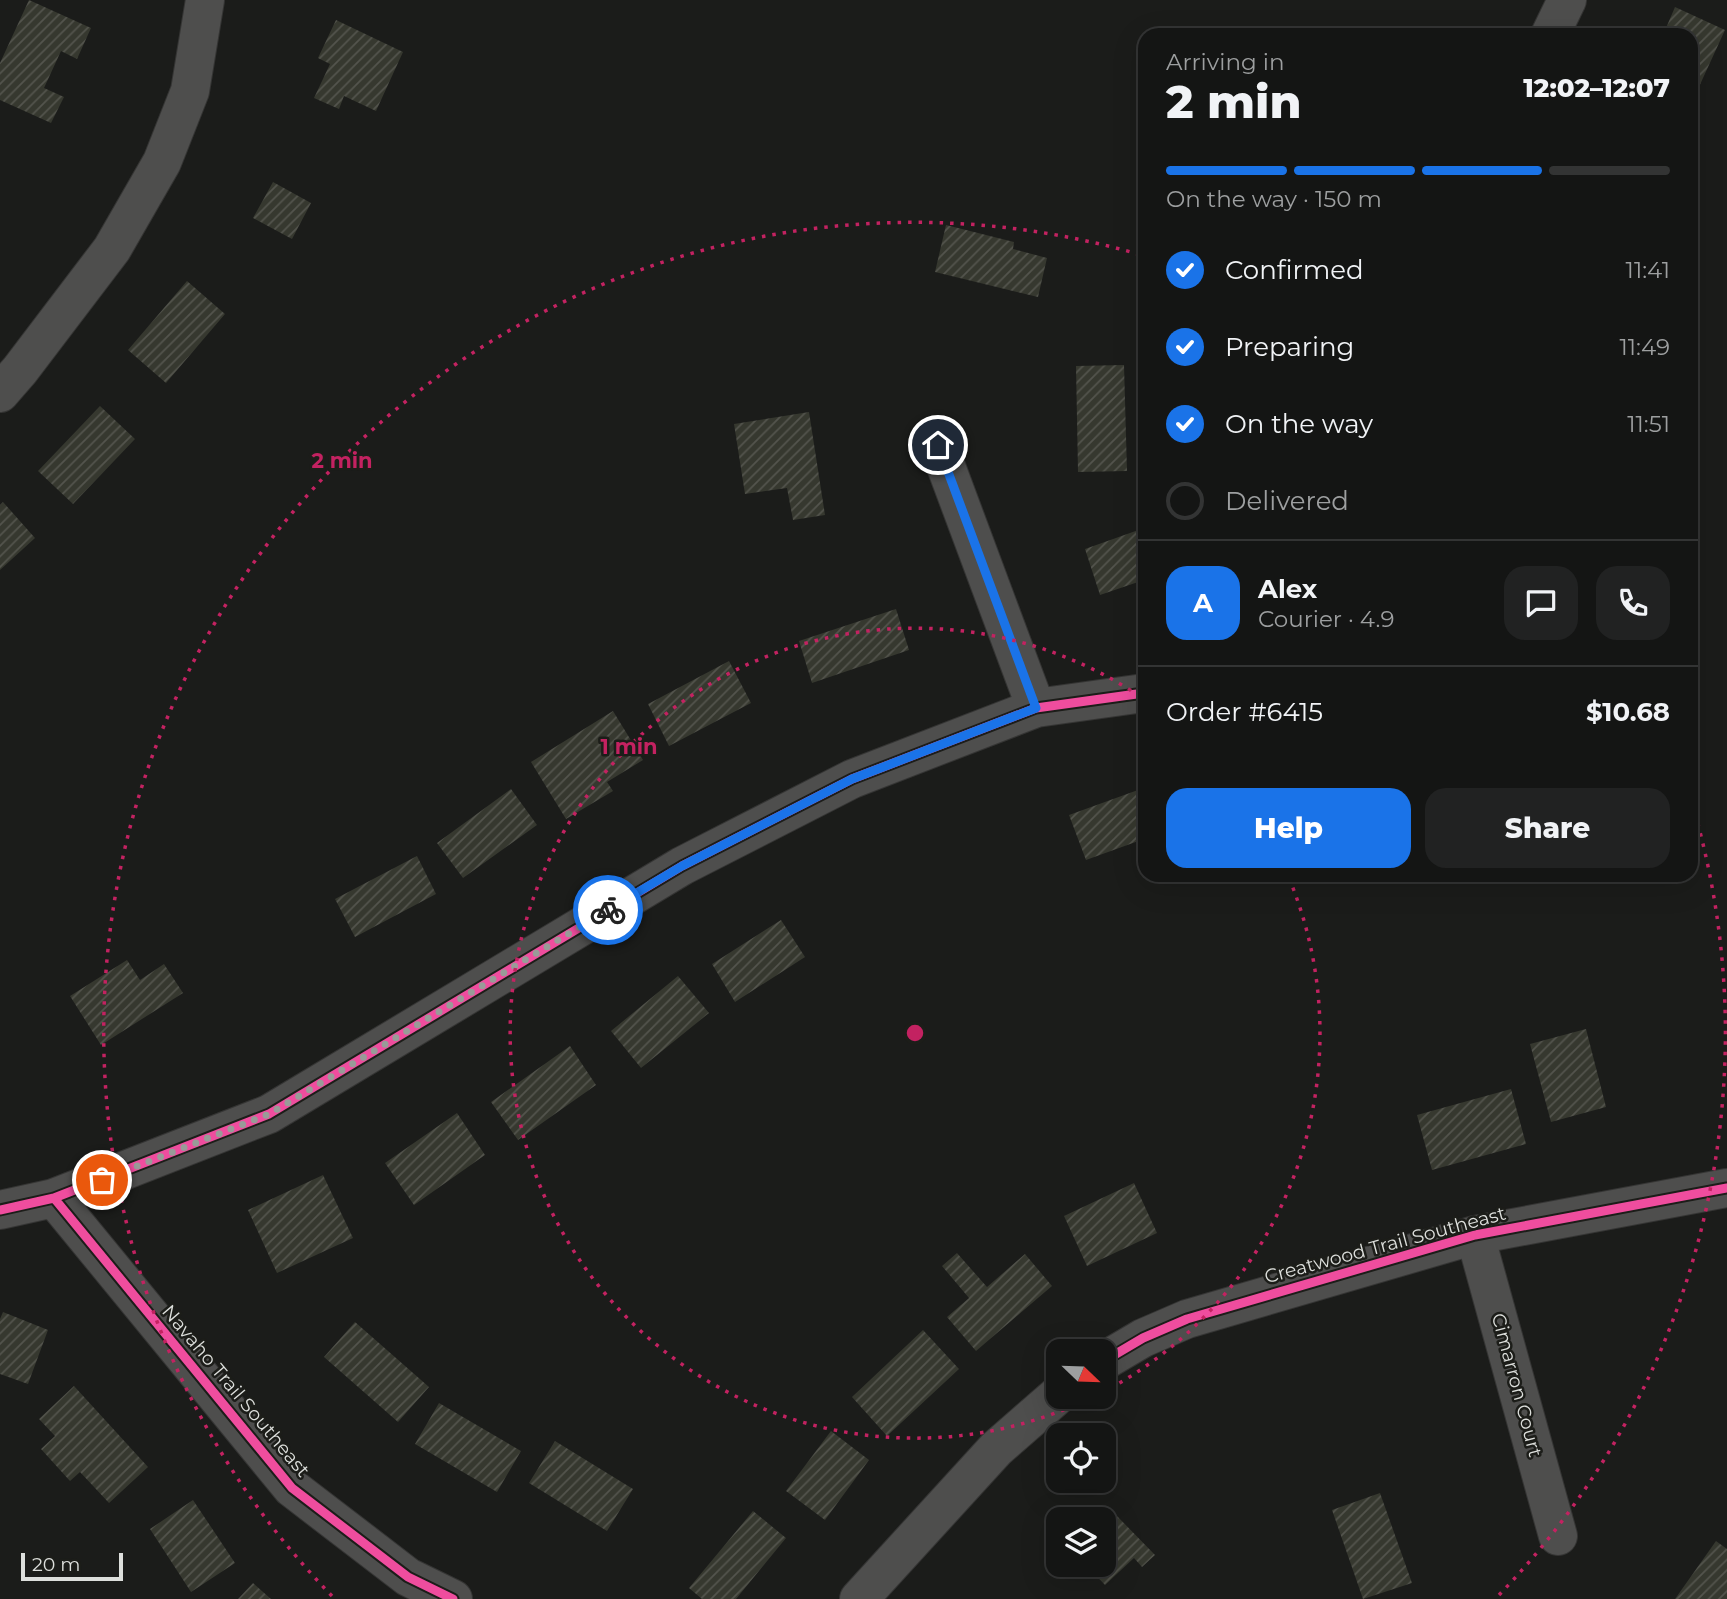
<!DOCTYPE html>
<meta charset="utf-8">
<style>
:root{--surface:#141514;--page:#212222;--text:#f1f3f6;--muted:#9d9fa0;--line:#333434;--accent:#1a73e8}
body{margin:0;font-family:Montserrat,sans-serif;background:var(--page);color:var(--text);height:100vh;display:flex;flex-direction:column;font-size:26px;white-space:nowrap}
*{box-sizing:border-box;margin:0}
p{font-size:23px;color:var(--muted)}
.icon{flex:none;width:38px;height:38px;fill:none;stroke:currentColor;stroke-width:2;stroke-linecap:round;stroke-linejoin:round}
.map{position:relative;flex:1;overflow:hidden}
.panel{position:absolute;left:1138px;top:28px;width:560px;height:854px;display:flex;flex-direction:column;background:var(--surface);border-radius:21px;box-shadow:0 7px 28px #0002,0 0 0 2px var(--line)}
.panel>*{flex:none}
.needle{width:46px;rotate:113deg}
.buttons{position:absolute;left:1046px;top:1339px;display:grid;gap:14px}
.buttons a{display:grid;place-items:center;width:70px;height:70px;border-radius:14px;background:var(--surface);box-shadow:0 7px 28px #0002,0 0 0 2px var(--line);font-size:35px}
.scale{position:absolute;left:21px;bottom:18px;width:102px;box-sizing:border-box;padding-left:7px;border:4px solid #dddfdc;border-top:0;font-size:19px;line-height:24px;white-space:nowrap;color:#dddfdc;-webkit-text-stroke:5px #1c1d19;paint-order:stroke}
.pin{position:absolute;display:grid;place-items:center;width:60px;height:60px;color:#fff;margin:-30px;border:4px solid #fff;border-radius:50%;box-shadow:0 2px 7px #0007}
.courier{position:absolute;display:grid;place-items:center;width:70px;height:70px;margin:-35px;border:5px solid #1a73e8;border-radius:50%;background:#fff;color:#222;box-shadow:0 2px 9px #0007}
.overview em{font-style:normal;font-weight:800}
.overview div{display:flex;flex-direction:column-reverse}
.overview{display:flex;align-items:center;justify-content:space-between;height:119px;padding:0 28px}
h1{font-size:46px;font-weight:800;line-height:52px}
.bar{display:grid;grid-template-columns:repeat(4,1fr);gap:10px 7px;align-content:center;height:84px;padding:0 28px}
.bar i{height:9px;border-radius:5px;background:var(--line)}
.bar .current{background:var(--accent)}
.bar p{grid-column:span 4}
.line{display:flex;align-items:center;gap:18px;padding:0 28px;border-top:2px solid var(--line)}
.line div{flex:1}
.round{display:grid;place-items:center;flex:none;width:74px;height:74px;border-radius:21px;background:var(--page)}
ol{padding:0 28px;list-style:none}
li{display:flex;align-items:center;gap:21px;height:77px}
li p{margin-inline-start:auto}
li .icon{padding:7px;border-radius:50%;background:var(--accent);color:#fff;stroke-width:4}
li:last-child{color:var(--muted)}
li i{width:38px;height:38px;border:4px solid var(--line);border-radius:50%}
.action{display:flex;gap:14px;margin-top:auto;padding:14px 28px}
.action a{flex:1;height:80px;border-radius:21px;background:var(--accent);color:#fff;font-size:28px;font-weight:800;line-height:80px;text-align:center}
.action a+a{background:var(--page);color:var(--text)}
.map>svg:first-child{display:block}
.building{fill:url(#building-hatch)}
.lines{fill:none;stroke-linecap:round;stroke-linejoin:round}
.minor-casing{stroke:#353534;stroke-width:40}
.minor{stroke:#4e4e4d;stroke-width:38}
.cycleway-casing{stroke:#1c1d19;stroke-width:13}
.cycleway{stroke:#ef4d9e;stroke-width:9}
.done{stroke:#999b98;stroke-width:7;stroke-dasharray:0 12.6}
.route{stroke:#1a73e8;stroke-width:9}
.ring{fill:none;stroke:#c32261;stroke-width:3.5;stroke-dasharray:3.5 7}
.labels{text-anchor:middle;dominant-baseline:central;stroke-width:5;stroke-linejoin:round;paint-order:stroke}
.street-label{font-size:19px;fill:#dddfdc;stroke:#1c1d19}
.centre{fill:#c32261;stroke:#1c1d19;stroke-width:3.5}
.ring-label{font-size:21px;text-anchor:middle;font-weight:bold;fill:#c32261;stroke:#1c1d19;stroke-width:5;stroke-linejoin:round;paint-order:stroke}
</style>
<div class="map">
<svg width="1727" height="1599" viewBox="0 0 1727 1599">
<defs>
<pattern id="building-hatch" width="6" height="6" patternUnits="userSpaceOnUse" patternTransform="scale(1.75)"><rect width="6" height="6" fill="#36382f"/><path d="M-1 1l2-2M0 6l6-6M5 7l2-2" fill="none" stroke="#53544d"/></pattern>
</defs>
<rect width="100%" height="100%" fill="#1b1c1a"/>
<path class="building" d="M29 0 91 28 77 59 61 51 44 88 64 97 51 123 0 100V63Z
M1675 7 1725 30 1692 102 1690 101V35H1663Z
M336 20 403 52 376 111 344 96 339 109 314 98 330 64 318 58Z
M273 182 311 203 292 239 253 218Z
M946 225 1014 242 1013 249 1047 258 1038 297 935 272Z
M187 281 225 314 166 383 128 350Z
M1124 365 1127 471 1078 472 1076 366Z
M100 406 135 439 73 504 38 471Z
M809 412 825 515 793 520 787 488 745 494 734 424Z
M3 502 35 538 0 570V505Z
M1144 528V580L1100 595 1085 549Z
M896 609 909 650 812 683 799 641Z
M729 661 751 703 669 746 648 704Z
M613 711 643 760 607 782 613 791 566 819 531 762Z
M511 789 537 825 463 878 437 843Z
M1138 790 1144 809V839L1086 860 1069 815Z
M417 856 436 894 355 937 335 899Z
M781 920 805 957 735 1002 712 964Z
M127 960 140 980 164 964 183 993 101 1045 70 996Z
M678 976 709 1013 641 1068 611 1031Z
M1586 1029 1606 1107 1551 1122 1530 1044Z
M570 1046 596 1085 518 1140 491 1102Z
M1511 1089 1526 1144 1432 1170 1417 1115Z
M457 1113 485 1155 414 1205 385 1163Z
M323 1175 353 1238 277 1273 248 1210Z
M1134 1183 1157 1233 1087 1266 1064 1216Z
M957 1253 987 1287 1025 1254 1052 1286 976 1351 947 1317 969 1298 942 1266Z
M3 1312 48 1330 28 1384 0 1374V1319Z
M355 1322 429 1387 398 1422 324 1357Z
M923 1330 959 1369 887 1436 852 1397Z
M74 1386 148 1467 109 1503 80 1472 70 1481 41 1449 55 1436 39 1419Z
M439 1403 521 1451 497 1492 415 1444Z
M831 1431 869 1460 825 1520 786 1491Z
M555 1441 633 1489 607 1531 529 1483Z
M1380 1493 1412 1583 1363 1599 1332 1510Z
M193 1500 235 1563 191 1592 150 1529Z
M753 1511 786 1538 736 1599H702L689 1588Z
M1117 1516 1155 1555 1142 1567 1134 1558 1105 1585 1085 1564H1104V1528Z
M1716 1541 1727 1549V1599H1675Z
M253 1583 271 1599H238Z"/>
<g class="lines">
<defs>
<path id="minor" d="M1550 35 1567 0
M0 393 20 370 112 249 162 162 190 91 205 0
M938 445 1036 708
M54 1198 292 1488 408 1577 453 1599
M0 1210 54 1198 269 1114 682 866 852 779 1036 708 1144 693
M1475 1235 1558 1536
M1104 1361 1143 1338 1187 1319 1475 1235 1727 1188
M859 1599 996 1449 1059 1394"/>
</defs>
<use href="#minor" class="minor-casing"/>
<use href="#minor" class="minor"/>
<defs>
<path id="cycleway" d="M54 1198 292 1488 408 1577 453 1599
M0 1210 54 1198 269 1114 682 866 852 779 1036 708 1144 693
M1104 1361 1143 1338 1187 1319 1475 1235 1727 1188"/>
</defs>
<use href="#cycleway" class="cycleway-casing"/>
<use href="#cycleway" class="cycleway"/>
</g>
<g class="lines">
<path class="done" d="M102 1180 269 1114 608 910"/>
<path class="route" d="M608 910 682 866 852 779 1036 708 938 445"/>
</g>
<g class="ring">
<path d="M1093 1397A405 405 0 1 1 1144 699M1289 878A405 405 0 0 1 1105 1391"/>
<path d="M332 1596A810 810 0 0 1 1138 254M1692 803A810 810 0 0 1 1498 1596"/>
</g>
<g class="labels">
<g class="street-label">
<text transform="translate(1385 1245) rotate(-15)">Creatwood Trail Southeast</text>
<text transform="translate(1517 1385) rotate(75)">Cimarron Court</text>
<text transform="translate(236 1391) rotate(50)">Navaho Trail Southeast</text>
</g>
</g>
<circle cx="915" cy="1033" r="10" class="centre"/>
<g class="ring-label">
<text x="342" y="468">2 min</text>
<text x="629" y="754">1 min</text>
</g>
</svg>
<div class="buttons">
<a><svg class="needle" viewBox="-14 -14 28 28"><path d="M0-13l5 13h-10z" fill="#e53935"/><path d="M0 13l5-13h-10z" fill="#9d9fa0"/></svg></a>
<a><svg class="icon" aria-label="locate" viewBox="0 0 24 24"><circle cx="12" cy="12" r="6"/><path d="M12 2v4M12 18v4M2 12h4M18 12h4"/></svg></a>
<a><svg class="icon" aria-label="layers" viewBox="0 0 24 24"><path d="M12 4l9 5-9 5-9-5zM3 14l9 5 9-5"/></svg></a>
</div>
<div class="scale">20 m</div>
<div class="pin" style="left:102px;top:1180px;background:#ea580c"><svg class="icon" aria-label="bag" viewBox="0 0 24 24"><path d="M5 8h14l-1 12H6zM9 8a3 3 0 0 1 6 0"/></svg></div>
<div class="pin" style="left:938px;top:445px;background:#1f2937"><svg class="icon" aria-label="home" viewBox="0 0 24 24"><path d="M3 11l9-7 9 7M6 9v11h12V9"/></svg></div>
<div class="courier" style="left:608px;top:910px"><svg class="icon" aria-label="bike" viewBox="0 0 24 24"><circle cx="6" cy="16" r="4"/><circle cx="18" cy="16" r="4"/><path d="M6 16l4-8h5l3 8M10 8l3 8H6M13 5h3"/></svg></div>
<section class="panel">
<div class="overview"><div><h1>2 min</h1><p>Arriving in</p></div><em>12:02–12:07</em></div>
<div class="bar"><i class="current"></i><i class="current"></i><i class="current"></i><i></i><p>On the way · 150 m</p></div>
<ol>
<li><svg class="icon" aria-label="check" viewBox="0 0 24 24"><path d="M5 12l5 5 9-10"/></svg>Confirmed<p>11:41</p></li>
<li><svg class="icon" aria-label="check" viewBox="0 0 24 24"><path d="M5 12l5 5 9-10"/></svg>Preparing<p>11:49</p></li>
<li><svg class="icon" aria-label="check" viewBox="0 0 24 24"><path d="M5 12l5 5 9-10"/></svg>On the way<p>11:51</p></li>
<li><i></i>Delivered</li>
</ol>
<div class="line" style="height:126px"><b class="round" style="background:var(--accent);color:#fff">A</b><div><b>Alex</b><p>Courier · 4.9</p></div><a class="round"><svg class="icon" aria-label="chat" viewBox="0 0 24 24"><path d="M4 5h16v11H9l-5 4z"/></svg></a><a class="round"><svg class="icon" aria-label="phone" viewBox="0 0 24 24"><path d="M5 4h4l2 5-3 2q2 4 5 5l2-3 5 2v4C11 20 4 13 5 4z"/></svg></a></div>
<div class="line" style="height:91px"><div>Order #6415</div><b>$10.68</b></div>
<div class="action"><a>Help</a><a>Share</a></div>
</section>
</div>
